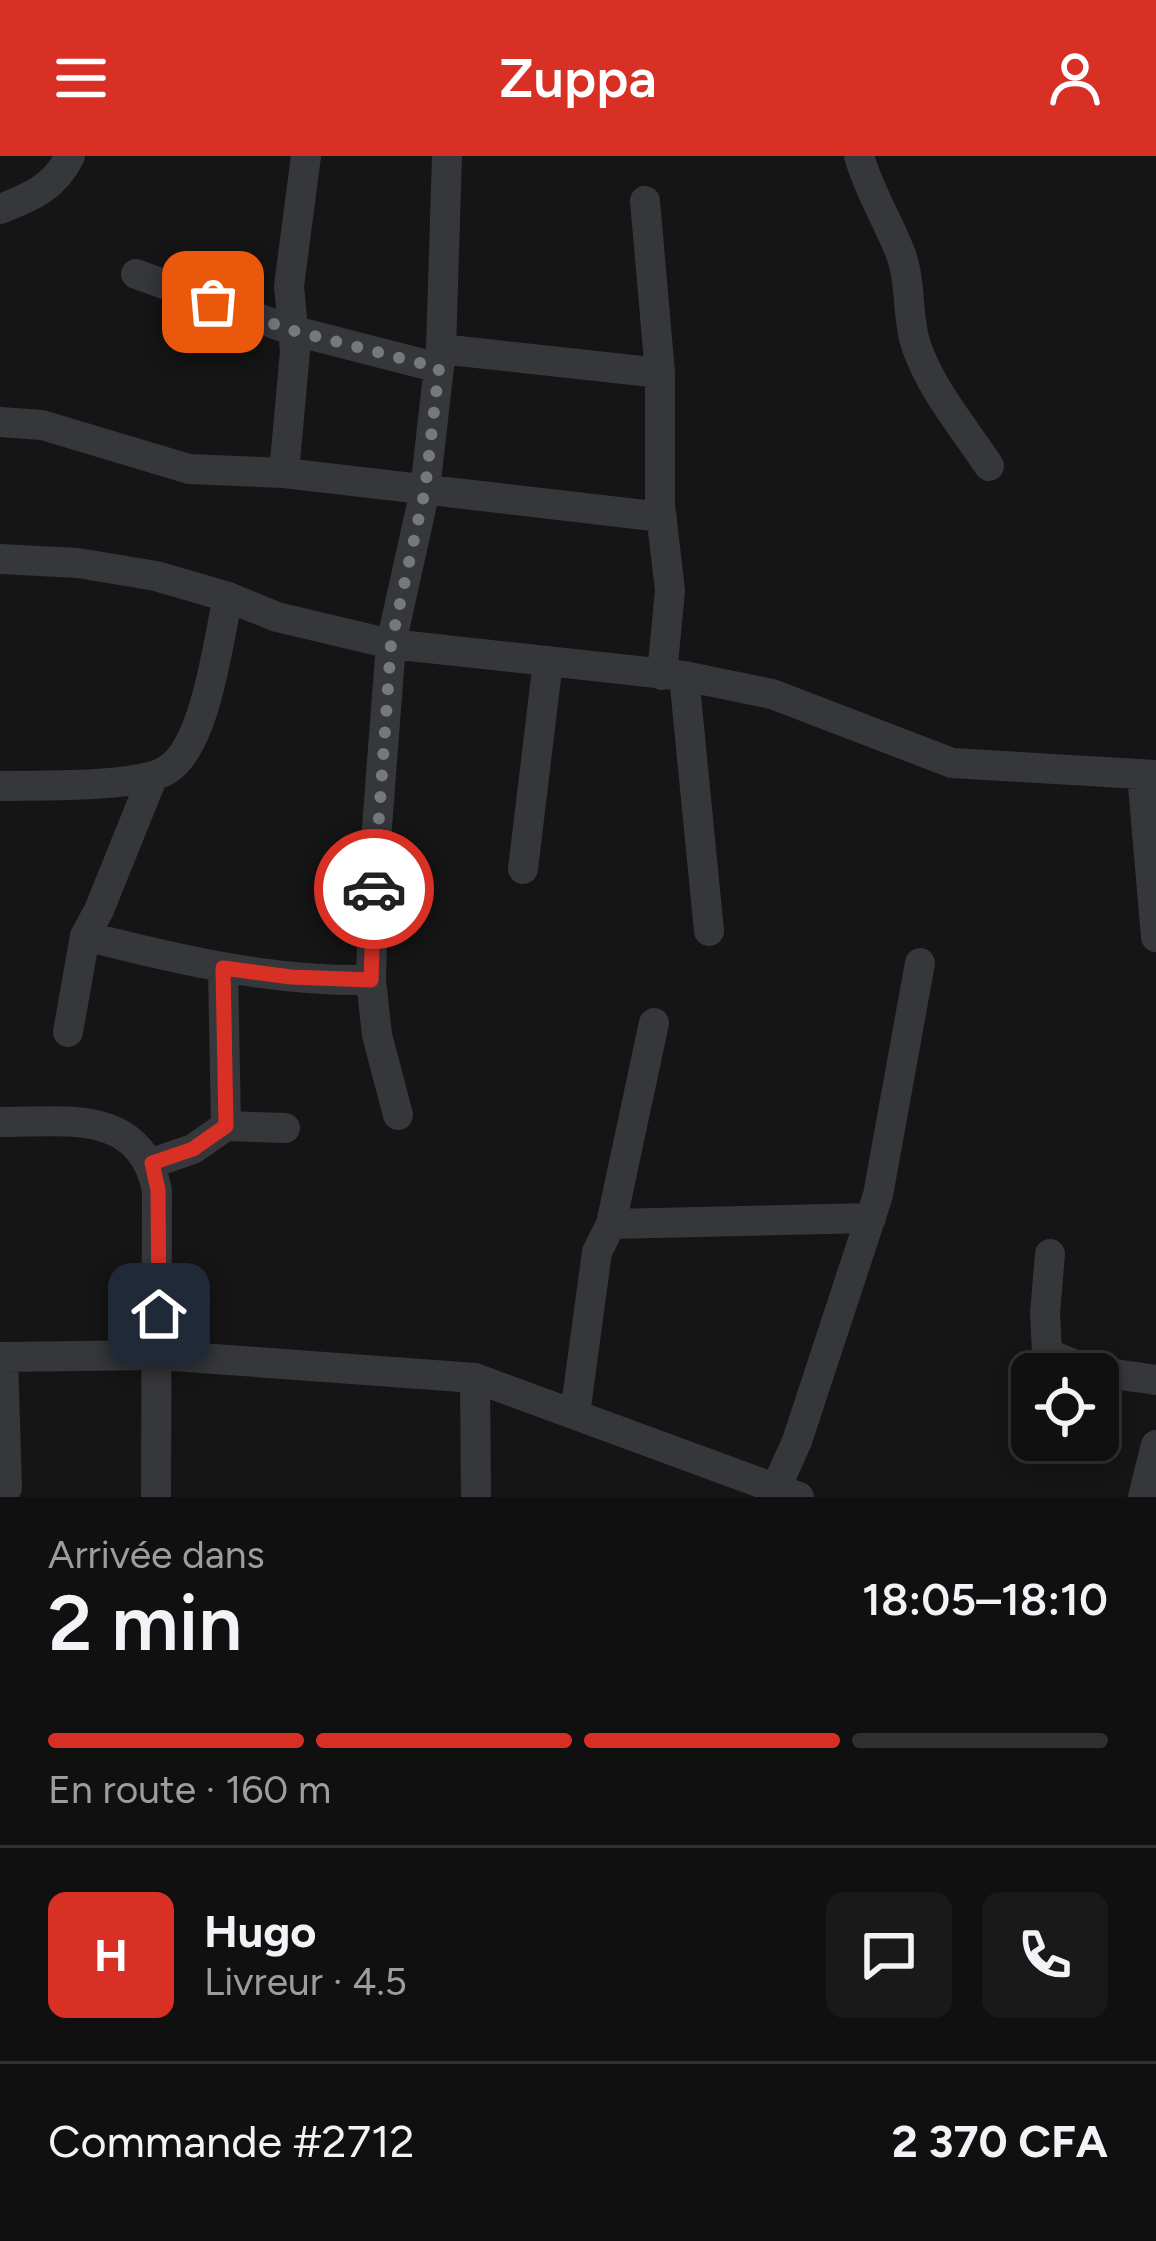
<!DOCTYPE html>
<html lang="fr">
<meta charset="utf-8">
<style>
:root{--surface:#101010;--page:#191919;--text:#f1f3f6;--muted:#9c9d9f;--line:#303030;--accent:#d93025}
body{margin:0;font-family:Figtree,sans-serif;background:var(--page);color:var(--text);height:100vh;display:flex;flex-direction:column;font-size:45px;white-space:nowrap}
*{box-sizing:border-box;margin:0}
p{font-size:39px;color:var(--muted)}
.icon{flex:none;width:66px;height:66px;fill:none;stroke:currentColor;stroke-width:2;stroke-linecap:round;stroke-linejoin:round}
.map{position:relative;height:1341px;overflow:hidden}
.drawer{display:flex;flex-direction:column;background:var(--surface);flex:1}
.drawer>*{flex:none}
.buttons{position:absolute;left:1011px;top:1197px;display:grid;gap:24px}
.buttons a{display:grid;place-items:center;width:108px;height:108px;border-radius:18px;background:var(--surface);box-shadow:0 6px 18px #0003,0 0 0 3px var(--line);font-size:60px}
.pin{position:absolute;display:grid;place-items:center;width:102px;height:102px;color:#fff;margin:-51px;border-radius:24px;box-shadow:0 6px 18px #0006}
.courier{position:absolute;display:grid;place-items:center;width:120px;height:120px;margin:-60px;border:9px solid #d93025;border-radius:50%;background:#fff;color:#222;box-shadow:0 3px 15px #0007}
.summary em{font-style:normal;font-weight:600}
.summary div{display:flex;flex-direction:column-reverse}
.summary{display:flex;align-items:center;justify-content:space-between;height:204px;padding:0 48px}
h1{font-size:78px;font-weight:600;line-height:90px}
.bar{display:grid;grid-template-columns:repeat(4,1fr);gap:18px 12px;align-content:center;height:144px;padding:0 48px}
.bar i{height:15px;border-radius:9px;background:var(--line)}
.bar .selected{background:var(--accent)}
.bar p{grid-column:span 4}
.line{display:flex;align-items:center;gap:30px;padding:0 48px;border-top:3px solid var(--line)}
.line div{flex:1}
.round{display:grid;place-items:center;flex:none;width:126px;height:126px;border-radius:18px;background:var(--page)}
header{display:flex;justify-content:space-between;align-items:center;height:156px;padding:0 48px;background:var(--accent);color:#fff;font-size:54px;font-weight:600}
.map>svg:first-child{display:block}
.building{fill:#444549;stroke:#2f2f32;stroke-width:3}
.lines{fill:none;stroke-linecap:round;stroke-linejoin:round}
.street{stroke:#36373b;stroke-width:30}
.done{stroke:#75787d;stroke-width:12;stroke-dasharray:0 21.6}
.route{stroke:#d93025;stroke-width:15}
</style>
<header><svg class="icon" aria-label="menu" viewBox="0 0 24 24"><path d="M4 6h16M4 12h16M4 18h16"/></svg>Zuppa<svg class="icon" aria-label="person" viewBox="0 0 24 24"><circle cx="12" cy="8" r="4"/><path d="M4 21q1-7 8-7t8 7"/></svg></header>
<div class="map">
<svg width="1156" height="1341" viewBox="0 0 1156 1341">
<rect width="100%" height="100%" fill="#151516"/>
<path class="building" d="M193 147 244 166 234 192 183 172Z"/>
<g class="lines">
<path class="street" d="M859 0C869 35 887 63 900 96 912 126 906 159 916 189 930 232 964 272 989 310
M0 53C31 41 54 32 70 0
M136 118 291 174 439 212
M441 193 660 217 645 45
M660 217V349L670 434 662 519
M0 266 42 269 189 313 284 317 662 361
M284 317 295 195 289 130 306 0
M0 403 78 407 156 420 228 441 277 461 391 488 684 520 772 538 952 607 1156 619
M684 520 709 775
M1142 618 1156 781
M153 620 99 754 85 780C179 804 274 826 371 824
M0 630C38 629 138 632 167 614 206 590 218 485 228 441
M523 713 548 505
M68 876 85 780
M398 959 377 879 371 824 374 710 391 488 425 334 441 193 447 0
M0 966C66 966 140 952 157 1034L156 1341
M226 970 285 972
M152 1007 193 993 226 970 223 812
M611 1068 871 1062
M1050 1098 1045 1157 1047 1196C1081 1216 1118 1218 1156 1224
M0 1201 159 1199 475 1222 799 1341
M3 1201 7 1332
M475 1222 476 1341
M575 1258 597 1096 611 1068 654 867
M772 1341 797 1285 878 1039 920 807
M1143 1341 1156 1289"/>
</g>
<g class="lines">
<path class="done" d="M213 146 291 174 439 212 425 334 391 488 374 733"/>
<path class="route" d="M159 1158 158 1034 152 1007 193 993 226 970 223 812 291 821 371 824 374 733"/>
</g>
</svg>
<div class="buttons">
<a><svg class="icon" aria-label="locate" viewBox="0 0 24 24"><circle cx="12" cy="12" r="6"/><path d="M12 2v4M12 18v4M2 12h4M18 12h4"/></svg></a>
</div>
<div class="pin" style="left:213px;top:146px;background:#ea580c"><svg class="icon" aria-label="bag" viewBox="0 0 24 24"><path d="M5 8h14l-1 12H6zM9 8a3 3 0 0 1 6 0"/></svg></div>
<div class="pin" style="left:159px;top:1158px;background:#1f2937"><svg class="icon" aria-label="home" viewBox="0 0 24 24"><path d="M3 11l9-7 9 7M6 9v11h12V9"/></svg></div>
<div class="courier" style="left:374px;top:733px"><svg class="icon" aria-label="car" viewBox="0 0 24 24"><path d="M5 17H2v-5l4-1 3-4h7l3 4 3 1v5h-3M9 17h6M6 11h13"/><circle cx="7" cy="17" r="2"/><circle cx="17" cy="17" r="2"/></svg></div>
</div>
<section class="drawer">
<div class="summary"><div><h1>2 min</h1><p>Arrivée dans</p></div><em>18:05–18:10</em></div>
<div class="bar"><i class="selected"></i><i class="selected"></i><i class="selected"></i><i></i><p>En route · 160 m</p></div>
<div class="line" style="height:216px"><b class="round" style="background:var(--accent);color:#fff">H</b><div><b>Hugo</b><p>Livreur · 4.5</p></div><a class="round"><svg class="icon" aria-label="chat" viewBox="0 0 24 24"><path d="M4 5h16v11H9l-5 4z"/></svg></a><a class="round"><svg class="icon" aria-label="phone" viewBox="0 0 24 24"><path d="M5 4h4l2 5-3 2q2 4 5 5l2-3 5 2v4C11 20 4 13 5 4z"/></svg></a></div>
<div class="line" style="height:156px"><div>Commande #2712</div><b>2 370 CFA</b></div>
</section>
